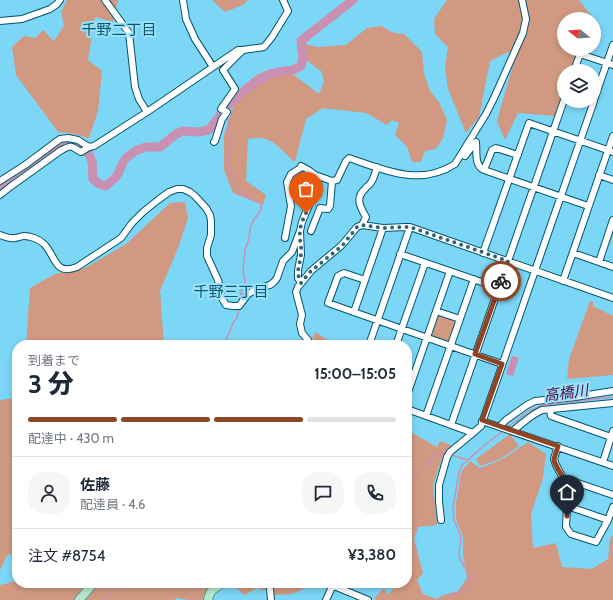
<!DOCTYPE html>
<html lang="ja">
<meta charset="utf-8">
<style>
:root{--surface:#fff;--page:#f6f6f7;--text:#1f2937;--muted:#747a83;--line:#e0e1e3;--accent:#8e4525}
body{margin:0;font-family:Cabin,"Noto Sans JP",sans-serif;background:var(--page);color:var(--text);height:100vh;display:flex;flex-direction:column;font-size:15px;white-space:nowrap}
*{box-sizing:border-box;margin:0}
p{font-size:13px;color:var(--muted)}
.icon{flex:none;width:22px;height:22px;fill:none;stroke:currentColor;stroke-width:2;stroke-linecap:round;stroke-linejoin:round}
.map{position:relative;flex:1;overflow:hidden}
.panel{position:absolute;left:12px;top:340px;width:400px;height:248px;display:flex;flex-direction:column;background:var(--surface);border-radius:16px;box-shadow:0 2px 6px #0003}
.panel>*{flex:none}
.needle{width:26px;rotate:287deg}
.fabs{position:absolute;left:557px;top:12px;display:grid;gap:8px}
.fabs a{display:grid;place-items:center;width:44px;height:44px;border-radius:50%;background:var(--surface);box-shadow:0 2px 6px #0003;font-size:20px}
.pin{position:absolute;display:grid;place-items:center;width:34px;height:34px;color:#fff;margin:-41px -17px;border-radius:50% 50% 50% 0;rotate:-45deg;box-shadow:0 0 4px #0007}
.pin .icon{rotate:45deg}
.courier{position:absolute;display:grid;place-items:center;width:40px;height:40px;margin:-20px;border:3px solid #8e4525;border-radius:50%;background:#fff;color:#222;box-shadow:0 1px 5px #0007}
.headline em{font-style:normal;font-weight:800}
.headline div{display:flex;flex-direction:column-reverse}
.headline{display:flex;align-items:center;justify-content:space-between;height:68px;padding:0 16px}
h1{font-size:26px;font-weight:800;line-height:30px}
.bar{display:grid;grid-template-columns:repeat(4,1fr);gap:6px 4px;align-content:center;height:48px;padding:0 16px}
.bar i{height:5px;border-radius:3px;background:var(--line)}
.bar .on{background:var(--accent)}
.bar p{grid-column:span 4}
.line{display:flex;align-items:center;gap:10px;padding:0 16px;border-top:1px solid var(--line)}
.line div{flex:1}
.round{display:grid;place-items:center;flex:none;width:42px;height:42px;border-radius:16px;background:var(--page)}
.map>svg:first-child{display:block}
.green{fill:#d19981}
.water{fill:#ca90b2}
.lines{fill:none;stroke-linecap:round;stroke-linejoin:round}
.stream{stroke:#ca90b2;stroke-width:1.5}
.river{stroke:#ca90b2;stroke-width:9}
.minor-casing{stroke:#02556c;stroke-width:8}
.major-casing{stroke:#549c86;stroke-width:10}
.minor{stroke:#fff;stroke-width:6}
.major{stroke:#b4e9d1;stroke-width:8}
.done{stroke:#2b6579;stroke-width:4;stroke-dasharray:0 7.2}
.route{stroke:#8e4525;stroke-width:5}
.labels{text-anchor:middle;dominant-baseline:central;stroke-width:4;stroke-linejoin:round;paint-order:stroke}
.neighbourhood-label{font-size:15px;fill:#07586e;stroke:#9be0fa}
.water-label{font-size:15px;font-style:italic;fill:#500b3c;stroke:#9be0fa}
</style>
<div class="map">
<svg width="613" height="600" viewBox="0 0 613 600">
<rect width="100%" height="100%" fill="#7cd6f6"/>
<path class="green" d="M67 0H118L113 22 95 17 88 60 102 71 98 111 89 138 74 134 58 132 16 75 12 47 24 36 35 38 43 30 54 41 64 26 61 12Z
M213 0H248L243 5 225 12 214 2Z
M447 0H579L597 23 594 34V19H564V49H589L588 52 579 51 571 71H564V91L556 116 518 113 505 140 497 121 513 65 508 52 490 61 479 117 466 133 448 89 445 66 448 47 435 34 434 19Z
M381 26 394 33 404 34 422 52 424 73 430 91 439 102 447 120 443 138 436 149 425 151 421 162H412L407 147 395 135 399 123 392 120 387 125 366 113 323 108 306 119 295 162C278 148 273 134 248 139L246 181 266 195 263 205 233 193 224 170V139L223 138 239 89 257 75 270 69 294 75 319 94 324 81 321 71 310 63 297 51V42L317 47 346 45 367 28Z
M185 202 188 218 178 248 160 291 164 345H26L30 288 55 274 85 268 126 244 170 203Z
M590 301 593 302V306L613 316V375L567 379 569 359Z
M438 312 458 319 451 341 447 342 432 337 430 334Z
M315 332 336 345H315L312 339Z
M17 398V557L8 554 0 570V400Z
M407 430 437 447 440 441 451 445 442 458 433 485 437 525 418 527 414 539 423 573 417 580 423 594 437 599 441 596 458 591 467 578 463 554V537L456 519V504L461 472 470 461 480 468 501 460 528 442 546 454 543 478 531 514 533 548 556 543 562 567 592 569 608 559 610 539 613 535V600H376L374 598 384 588 388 595 393 589 392 583H407Z
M510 434 519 446 500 459 480 466 476 459Z
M17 581V583H210L202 600H189L176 598 175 600H0V585Z
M232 583H335L326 586 315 584 292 594 274 595 272 585 263 591 258 588 244 595 232 584Z"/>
<path class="water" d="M512 356 519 358 513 376 506 374Z"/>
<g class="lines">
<path class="stream" d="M226 118 228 119V133L231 143 228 161 232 178 237 189 248 197 254 199 261 203V210L253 221 250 228 249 239 245 250 243 271 245 282 242 289 239 302
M224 345 234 321 237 318 239 308
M508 427 529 411 543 405 613 397
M451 455 468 460 480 449 503 431
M407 479 428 464 435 455 441 452 447 453
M449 595 459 593 464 590 467 587 470 582V576L460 559 459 555 461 537 454 520 453 508 459 471 463 464 468 460
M103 600 117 583"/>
<path class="river" d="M0 190 61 146 69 142 82 147 89 154 92 162 93 179 99 184 106 186 117 176 122 165 125 159 135 151 146 147H160L176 134 183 131 198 132 209 130 229 104 254 83 271 74 278 72 293 70 301 66 303 58 301 41 307 36 353 0"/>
<defs>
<path id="minor" d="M105 0 129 33 135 87 139 99 147 112
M183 0 186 19 195 39 213 67
M0 21 22 19 50 9 57 4 60 0
M574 71 580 54 613 65
M594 100 613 45
M214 142 215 141 222 119 227 112 221 109 235 89 223 70 243 50
M518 155 496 148 492 150 484 170 588 206
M465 156 474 144 476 142C477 151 474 166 484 170
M301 166 310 171 315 175 332 181 337 180 346 161 349 158C384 170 420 187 455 164L486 114 494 98 523 33 526 19 522 0
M599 175 613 180
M0 181 25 165 60 139 68 138 78 140 89 147
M0 195 10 187 60 151C73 144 70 146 81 152L89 147 94 146 147 112 238 50H243L264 47 272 37 288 11 283 0
M362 225 383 228 406 227H410L613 298
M311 231 320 208 328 209 330 206 332 181
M0 235C5 237 11 239 15 238 18 238 21 236 24 236 30 236 39 239 44 244 56 256 54 276 77 267L121 238 132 223 143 212 158 200 169 192 177 189H183L190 192 195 196 206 208 210 215 211 221V235L207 248V256L218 280 223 300 226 305 233 306H239L248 294 257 289 270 285 274 282 277 278 283 261 292 252 300 231
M285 238 291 206 287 182 291 174 302 167
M483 253 529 123 613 152
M573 253 613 267
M400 254 499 288
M599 262 613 220
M365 280 344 273 338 276 328 303 502 364
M563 281 613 136
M301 283 298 278V270L301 255 300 231 302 222 309 205 315 175
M436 311 460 319
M354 312 383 228
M308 345V340L302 333 300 324 302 315 296 292 298 287 311 271 342 245 357 227 362 225 366 217C360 207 355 198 365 189 366 187 368 186 369 185 374 180 375 173 377 167
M369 345 410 227
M396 345 425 263
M407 395 450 271
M407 409 473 433
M550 410 551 416 611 437
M426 416 474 279
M482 421 613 466
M451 425 564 100
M500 426 506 420 527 405 535 401 575 397 613 391
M513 431C522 423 531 415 542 410L613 403
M558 446 554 459 556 465 563 478 566 484 567 506 608 520
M603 462 613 431
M563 478 613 495
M567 506 566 527 571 534 596 542 608 520 613 507
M441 520 439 501V485L447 457 450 452 473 433 481 426 594 101
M270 589 271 600
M326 600 332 587 334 586 368 600"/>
<path id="major" d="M79 600 94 583
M208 600C210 589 215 588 223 583"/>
</defs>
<use href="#minor" class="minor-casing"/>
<use href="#major" class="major-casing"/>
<use href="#minor" class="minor"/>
<use href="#major" class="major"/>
</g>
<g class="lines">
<path class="done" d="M306 213C303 219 300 226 300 232 299 239 302 247 301 254 300 266 295 271 301 283L311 271 342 246 357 227 362 225 383 228 406 227H410L508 261 501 281"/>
<path class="route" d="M501 281 475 354 502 364 482 420 558 446C557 450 555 455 554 459 554 466 564 476 566 485 568 494 567 506 567 516"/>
</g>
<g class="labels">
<g class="neighbourhood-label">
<text x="119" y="30">千野二丁目</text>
<text x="231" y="292">千野三丁目</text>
</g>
<g class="water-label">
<text transform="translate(566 393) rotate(-8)">高橋川</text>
</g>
</g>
</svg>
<div class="fabs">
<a><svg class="needle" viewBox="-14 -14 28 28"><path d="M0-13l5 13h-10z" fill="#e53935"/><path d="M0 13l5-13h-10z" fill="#747a83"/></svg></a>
<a><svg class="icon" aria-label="layers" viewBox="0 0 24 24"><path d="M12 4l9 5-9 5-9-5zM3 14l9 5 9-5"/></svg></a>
</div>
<div class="pin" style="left:306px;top:213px;background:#ea580c"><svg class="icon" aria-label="bag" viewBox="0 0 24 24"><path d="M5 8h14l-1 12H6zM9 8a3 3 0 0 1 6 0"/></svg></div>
<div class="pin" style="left:567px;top:516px;background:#1f2937"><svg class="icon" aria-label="home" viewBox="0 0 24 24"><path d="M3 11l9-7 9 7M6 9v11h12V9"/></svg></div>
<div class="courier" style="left:501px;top:281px"><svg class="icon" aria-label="bike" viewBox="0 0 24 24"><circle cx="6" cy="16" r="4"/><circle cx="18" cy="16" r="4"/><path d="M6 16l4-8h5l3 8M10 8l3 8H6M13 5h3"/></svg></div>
<section class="panel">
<div class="headline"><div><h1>3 分</h1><p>到着まで</p></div><em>15:00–15:05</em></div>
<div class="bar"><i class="on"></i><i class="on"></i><i class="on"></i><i></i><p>配達中 · 430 m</p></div>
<div class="line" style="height:72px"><a class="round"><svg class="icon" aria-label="person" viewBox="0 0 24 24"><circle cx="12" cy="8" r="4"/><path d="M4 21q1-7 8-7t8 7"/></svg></a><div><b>佐藤</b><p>配達員 · 4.6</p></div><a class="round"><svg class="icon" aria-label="chat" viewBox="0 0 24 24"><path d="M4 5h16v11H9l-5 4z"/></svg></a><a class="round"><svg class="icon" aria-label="phone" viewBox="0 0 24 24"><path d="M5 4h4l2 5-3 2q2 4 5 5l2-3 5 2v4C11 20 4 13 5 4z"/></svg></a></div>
<div class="line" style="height:52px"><div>注文 #8754</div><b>¥3,380</b></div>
</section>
</div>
